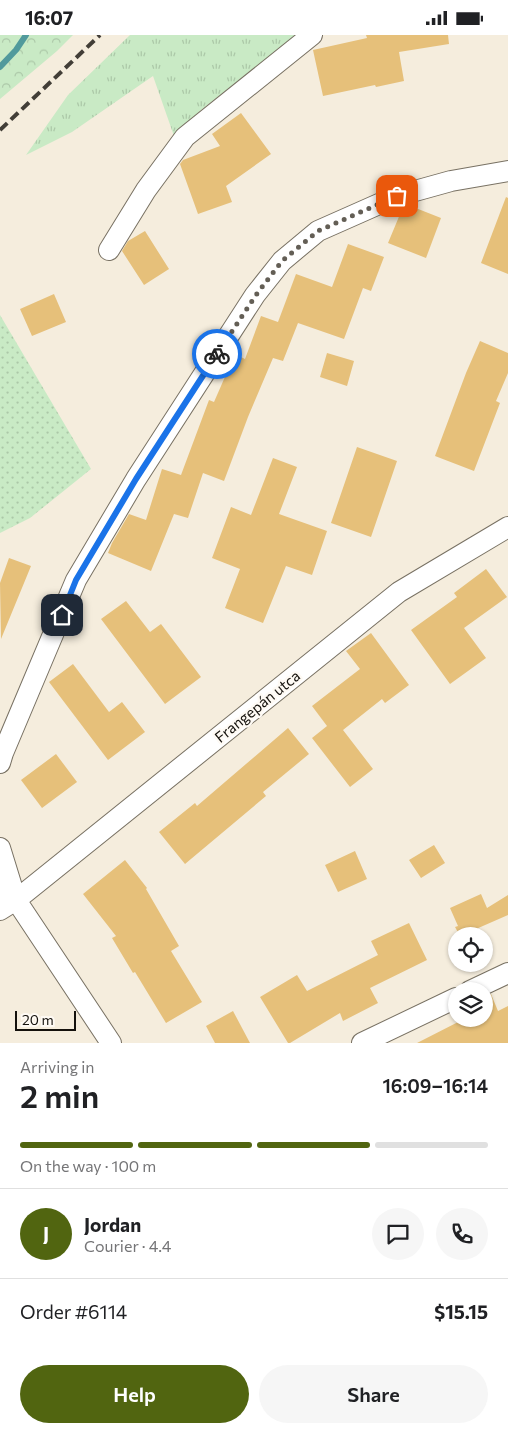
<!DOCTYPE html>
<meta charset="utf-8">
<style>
:root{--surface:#fff;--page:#f6f6f6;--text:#202124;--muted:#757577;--line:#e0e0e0;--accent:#516510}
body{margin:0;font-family:Commissioner,sans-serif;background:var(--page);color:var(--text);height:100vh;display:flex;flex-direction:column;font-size:19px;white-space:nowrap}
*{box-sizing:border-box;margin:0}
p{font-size:16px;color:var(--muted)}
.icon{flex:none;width:28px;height:28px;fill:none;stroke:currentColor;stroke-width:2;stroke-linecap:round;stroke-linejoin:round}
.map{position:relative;height:1008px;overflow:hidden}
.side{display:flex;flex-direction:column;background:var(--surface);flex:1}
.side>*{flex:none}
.tools{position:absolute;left:448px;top:892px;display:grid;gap:10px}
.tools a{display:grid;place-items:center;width:45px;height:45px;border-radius:50%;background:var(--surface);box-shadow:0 1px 4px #0004;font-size:25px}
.scale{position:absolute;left:15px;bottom:12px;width:61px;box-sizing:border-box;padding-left:5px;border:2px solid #14110c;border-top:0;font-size:14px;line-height:18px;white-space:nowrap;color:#14110c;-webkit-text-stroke:4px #fefaf4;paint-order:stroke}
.pin{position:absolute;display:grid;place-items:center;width:42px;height:42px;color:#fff;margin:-21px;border-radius:10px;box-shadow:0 2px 8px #0006}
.courier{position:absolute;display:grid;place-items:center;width:50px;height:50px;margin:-25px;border:4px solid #1a73e8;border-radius:50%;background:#fff;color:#222;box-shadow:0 1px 6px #0007}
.overview em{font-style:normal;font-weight:600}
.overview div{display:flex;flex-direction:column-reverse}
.overview{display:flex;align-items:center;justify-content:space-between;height:85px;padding:0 20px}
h1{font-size:32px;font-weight:600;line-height:38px}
.bar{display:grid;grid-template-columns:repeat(4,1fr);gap:8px 5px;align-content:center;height:60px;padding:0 20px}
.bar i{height:6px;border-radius:4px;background:var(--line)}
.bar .current{background:var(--accent)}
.bar p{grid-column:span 4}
.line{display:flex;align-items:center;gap:12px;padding:0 20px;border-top:1px solid var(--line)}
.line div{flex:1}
.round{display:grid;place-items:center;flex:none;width:52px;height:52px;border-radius:26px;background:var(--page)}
.cta{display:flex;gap:10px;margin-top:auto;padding:10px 20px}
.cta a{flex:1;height:58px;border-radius:30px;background:var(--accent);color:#fff;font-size:20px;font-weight:600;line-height:58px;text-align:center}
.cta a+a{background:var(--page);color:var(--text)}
.status{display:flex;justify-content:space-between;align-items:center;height:35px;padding:0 25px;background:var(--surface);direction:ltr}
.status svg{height:14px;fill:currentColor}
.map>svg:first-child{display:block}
.grass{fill:url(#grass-tufts)}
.forest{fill:url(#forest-crowns)}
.garden{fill:url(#garden-dots)}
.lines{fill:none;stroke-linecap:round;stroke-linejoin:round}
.stream{stroke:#519a9c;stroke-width:6}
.building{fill:#e6c07a}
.minor-casing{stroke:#787163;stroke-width:22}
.minor{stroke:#fff;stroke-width:20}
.rail{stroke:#423e37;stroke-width:4;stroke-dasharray:10 5;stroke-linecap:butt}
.done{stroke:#635e55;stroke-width:5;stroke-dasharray:0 9}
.route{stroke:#1a73e8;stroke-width:6}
.labels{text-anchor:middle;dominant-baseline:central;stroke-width:4.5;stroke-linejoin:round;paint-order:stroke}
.street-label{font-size:15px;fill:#14110c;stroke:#fefaf4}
</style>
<div class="status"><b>16:07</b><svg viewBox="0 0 49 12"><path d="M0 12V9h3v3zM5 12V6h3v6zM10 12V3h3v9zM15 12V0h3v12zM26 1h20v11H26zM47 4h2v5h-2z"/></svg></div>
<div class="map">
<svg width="508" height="1008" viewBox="0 0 508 1008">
<defs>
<pattern id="grass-tufts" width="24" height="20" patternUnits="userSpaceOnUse" patternTransform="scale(1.25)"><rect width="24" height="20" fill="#c9eac5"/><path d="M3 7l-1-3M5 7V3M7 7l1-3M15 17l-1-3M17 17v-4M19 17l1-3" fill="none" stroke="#acc8a8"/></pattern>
<pattern id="forest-crowns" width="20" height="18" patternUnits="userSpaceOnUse" patternTransform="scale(1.25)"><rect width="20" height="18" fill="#c9eac5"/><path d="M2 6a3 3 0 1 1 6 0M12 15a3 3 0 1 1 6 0" fill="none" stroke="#acc8a8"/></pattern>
<pattern id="garden-dots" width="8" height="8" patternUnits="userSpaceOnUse" patternTransform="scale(1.25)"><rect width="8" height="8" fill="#c9eac5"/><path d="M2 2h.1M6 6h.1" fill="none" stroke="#acc8a8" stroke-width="1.8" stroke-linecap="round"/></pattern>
</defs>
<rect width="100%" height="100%" fill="#f5eddd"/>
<path class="grass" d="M130 0H297L201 75 174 101 153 41 72 97 26 120 68 60Z"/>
<path class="forest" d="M0 0H73L57 16 0 64Z"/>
<path class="garden" d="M0 280 91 434 30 483 0 498Z"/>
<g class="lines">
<path class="stream" d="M0 32 16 15 26 0"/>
</g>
<path class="building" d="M366 0H448L449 9 399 17 404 46 376 52 375 50 323 61 313 15 367 3Z
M241 78 271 119 226 151 232 167 198 179 180 129 183 125 220 111 212 99Z
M506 162 508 163V239L481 228Z
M408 170 441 183 426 223 388 208 403 172Z
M145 196 169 234 144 250 122 216 128 206Z
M348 209 384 222 371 256 363 253 344 304 298 288 283 326 273 323 248 382 224 446 203 438 188 483 174 479 151 536 108 518 112 508 129 479 146 485 162 434 181 440 209 365 214 367 235 319 245 324 261 281 278 287 296 239 332 252Z
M54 259 66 287 32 301 20 274Z
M480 306 508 318V338L496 366 500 368 474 436 435 421 466 338Z
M327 318 354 326 347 351 320 342Z
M357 412 397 426 371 502 331 488Z
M273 423 297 432 279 479 327 496 312 540 286 531 263 588 225 573 240 534 212 523 231 472 251 480Z
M9 523 31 531 1 604 0 548Z
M486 534 507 562 464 593 486 623 450 649 411 595 457 562 454 558Z
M126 566 150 597 161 589 201 642 165 669 101 584Z
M371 598 409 650 385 668 382 664 343 695 373 734 350 752 312 703 327 691 312 671 360 634 346 616Z
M73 629 109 677 122 667 145 697 108 725 49 647Z
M288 693 309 719 263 757 266 761 185 829 159 797 195 768 197 771Z
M56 719 77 747 42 773 21 745Z
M434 810 445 828 421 843 409 825Z
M355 816 367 844 338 857 325 830Z
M125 825 147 853 146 854 179 911 171 916 202 967 166 988 135 937 133 938 112 903 116 901 83 859Z
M481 859 487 873 508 860V880L460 901 455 892 458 891 450 873Z
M409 888 427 925 370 953 378 968 343 986 340 978 290 1008H288L260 962 297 940 307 956 378 920 371 906Z
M491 959 498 976 508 971V1008H417L464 984H484V963Z
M233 976 250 1008H215L206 991Z"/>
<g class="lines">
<defs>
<path id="minor" d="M109 215 146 155 185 102 312 0
M0 728 3 718 76 545 136 444 255 260 282 226 318 196 397 161 451 146 508 136
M0 813 16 865
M0 851 16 865 111 1008
M0 875 16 865 399 557 508 492
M470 956 508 938
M362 1008 456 963"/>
</defs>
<use href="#minor" class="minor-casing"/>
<use href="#minor" class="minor"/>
<path class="rail" d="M0 95 100 0"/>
</g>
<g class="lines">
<path class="done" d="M217 319 256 260 282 226 318 196 397 161"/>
<path class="route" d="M62 580 76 545 136 444 217 319"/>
</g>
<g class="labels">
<g class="street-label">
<text transform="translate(257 671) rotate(-39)">Frangepán utca</text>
</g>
</g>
</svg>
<div class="tools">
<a><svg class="icon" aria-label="locate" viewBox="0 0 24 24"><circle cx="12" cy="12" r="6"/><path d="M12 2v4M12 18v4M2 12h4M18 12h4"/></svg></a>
<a><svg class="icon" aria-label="layers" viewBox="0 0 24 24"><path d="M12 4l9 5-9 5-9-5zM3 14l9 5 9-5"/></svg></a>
</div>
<div class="scale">20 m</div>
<div class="pin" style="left:397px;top:161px;background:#ea580c"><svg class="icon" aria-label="bag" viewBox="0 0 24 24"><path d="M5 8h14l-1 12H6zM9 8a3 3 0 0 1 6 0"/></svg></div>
<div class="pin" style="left:62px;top:580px;background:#1f2937"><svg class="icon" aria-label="home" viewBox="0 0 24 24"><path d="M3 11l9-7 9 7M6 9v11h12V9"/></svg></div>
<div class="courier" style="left:217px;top:319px"><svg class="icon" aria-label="bike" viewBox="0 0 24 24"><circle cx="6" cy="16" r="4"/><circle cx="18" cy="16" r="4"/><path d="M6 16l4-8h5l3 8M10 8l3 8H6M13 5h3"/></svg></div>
</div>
<section class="side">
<div class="overview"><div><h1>2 min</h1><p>Arriving in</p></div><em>16:09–16:14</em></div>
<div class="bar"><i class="current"></i><i class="current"></i><i class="current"></i><i></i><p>On the way · 100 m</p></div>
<div class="line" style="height:90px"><b class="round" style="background:var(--accent);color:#fff">J</b><div><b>Jordan</b><p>Courier · 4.4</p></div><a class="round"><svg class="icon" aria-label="chat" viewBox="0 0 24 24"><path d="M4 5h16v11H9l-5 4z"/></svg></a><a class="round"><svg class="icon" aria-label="phone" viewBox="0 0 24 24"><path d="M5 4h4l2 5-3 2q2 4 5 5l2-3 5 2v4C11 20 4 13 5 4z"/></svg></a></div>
<div class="line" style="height:65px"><div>Order #6114</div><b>$15.15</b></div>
<div class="cta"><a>Help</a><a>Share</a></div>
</section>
